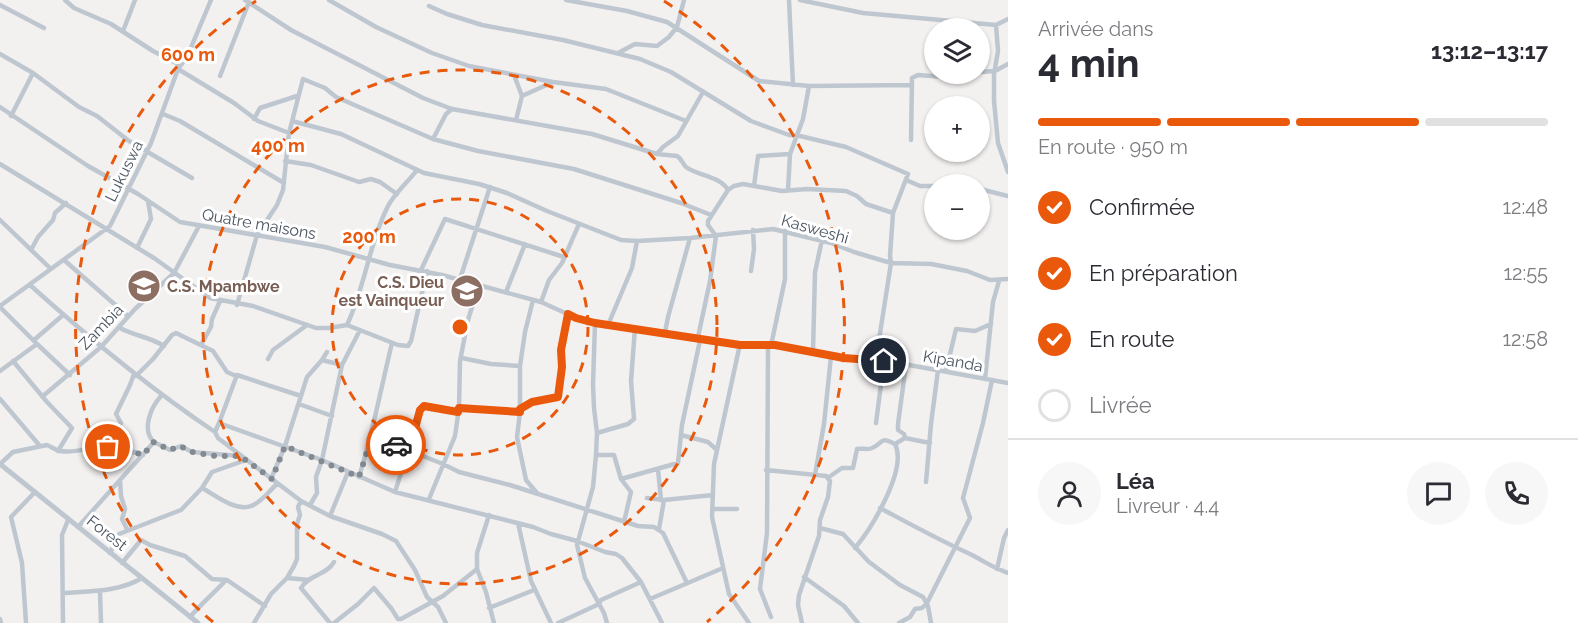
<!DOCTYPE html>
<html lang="fr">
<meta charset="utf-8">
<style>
:root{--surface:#fff;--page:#f7f7f7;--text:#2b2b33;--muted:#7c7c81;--line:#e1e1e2;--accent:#ea580c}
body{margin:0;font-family:Raleway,sans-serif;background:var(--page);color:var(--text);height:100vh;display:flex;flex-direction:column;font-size:22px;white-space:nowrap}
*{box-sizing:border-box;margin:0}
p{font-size:20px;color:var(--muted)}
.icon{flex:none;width:33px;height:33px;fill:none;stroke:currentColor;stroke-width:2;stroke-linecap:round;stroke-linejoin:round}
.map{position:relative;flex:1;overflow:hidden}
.sheet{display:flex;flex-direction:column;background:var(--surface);width:570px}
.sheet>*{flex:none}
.tools{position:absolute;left:924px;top:18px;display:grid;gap:12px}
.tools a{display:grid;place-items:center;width:66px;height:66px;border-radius:50%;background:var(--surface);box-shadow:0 2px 4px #0004;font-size:30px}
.pin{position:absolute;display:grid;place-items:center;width:51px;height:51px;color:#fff;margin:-26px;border:3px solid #fff;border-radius:50%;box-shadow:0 2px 6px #0007}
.courier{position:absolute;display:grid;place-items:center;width:60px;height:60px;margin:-30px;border:4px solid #ea580c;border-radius:50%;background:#fff;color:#222;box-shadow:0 2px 8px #0007}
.overview em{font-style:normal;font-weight:700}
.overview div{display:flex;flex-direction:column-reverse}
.overview{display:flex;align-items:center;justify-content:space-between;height:102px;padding:0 30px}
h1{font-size:39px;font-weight:700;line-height:45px}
.bar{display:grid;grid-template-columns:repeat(4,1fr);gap:9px 6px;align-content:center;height:72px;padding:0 30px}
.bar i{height:8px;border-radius:4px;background:var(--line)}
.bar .active{background:var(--accent)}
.bar p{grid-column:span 4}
.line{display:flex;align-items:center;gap:15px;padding:0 30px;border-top:2px solid var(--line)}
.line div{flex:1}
.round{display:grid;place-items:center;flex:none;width:63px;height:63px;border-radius:32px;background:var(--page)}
ol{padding:0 30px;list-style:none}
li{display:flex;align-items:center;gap:18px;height:66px}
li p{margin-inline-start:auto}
li .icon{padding:6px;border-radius:50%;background:var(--accent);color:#fff;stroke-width:4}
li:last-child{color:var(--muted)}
li i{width:33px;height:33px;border:3px solid var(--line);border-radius:50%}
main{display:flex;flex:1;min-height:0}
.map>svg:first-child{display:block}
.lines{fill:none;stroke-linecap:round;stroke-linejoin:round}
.minor{stroke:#bec7cf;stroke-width:4.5}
.tertiary{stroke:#bec7cf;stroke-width:5}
.done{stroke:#848a91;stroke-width:6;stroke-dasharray:0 10.8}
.route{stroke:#ea580c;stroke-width:8}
.ring{fill:none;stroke:#e8590c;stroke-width:3;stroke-dasharray:10 8}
.labels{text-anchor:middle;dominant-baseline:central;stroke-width:6;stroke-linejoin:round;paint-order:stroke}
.street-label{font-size:16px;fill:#48535e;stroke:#fff}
.education-label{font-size:16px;font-weight:bold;fill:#785e54;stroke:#fff;text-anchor:end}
.centre{fill:#e8590c;stroke:#fff;stroke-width:3}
.ring-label{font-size:18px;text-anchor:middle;font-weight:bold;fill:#e8590c;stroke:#fff;stroke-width:6;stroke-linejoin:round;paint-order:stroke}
</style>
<main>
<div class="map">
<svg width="1008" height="623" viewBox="0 0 1008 623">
<rect width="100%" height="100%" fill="#f3f0f0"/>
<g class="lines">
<path class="minor" d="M65 0 74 8 111 24 153 51 180 65
M245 0 291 30 423 98 452 109 592 134 657 154 677 156C682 159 682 163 686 167 698 176 720 176 728 190
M329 0 376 27 432 53 469 66 553 82 606 89 686 121
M566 0 627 11 667 22 759 81 809 86 911 85
M789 0 793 85
M800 0 863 13 996 25 1008 19
M0 5 44 28
M429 6 447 14 482 25 563 40 640 59 671 72 751 121 789 135 800 136 846 147 908 174 893 213 890 256 891 263 876 359
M996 25 998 51 994 74V101L998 143 1008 172
M123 31 135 0
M618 53 635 44 657 46 669 37 677 27 684 0
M0 54 33 73 79 107 97 116 129 141 192 178
M178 69 234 103 258 121 289 133
M980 72 995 71 1008 64
M514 75 522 96 516 120
M220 76 249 2
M522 96 553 82
M0 107 88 166 138 194 180 222 325 247 390 265 442 275 541 302 583 321 740 344 775 345 844 359H876L1008 383
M163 114 180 121 284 183
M11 116 33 73
M254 119 260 108 297 96
M292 121 341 134 424 173 479 184 507 193 547 211 621 240 637 241 690 238 773 229 831 243 854 252 891 263 931 264 967 271 990 280 1008 279
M433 139 446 114 452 109
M911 140 912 78 918 75 958 78 976 74
M657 154 663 147 678 136 703 92
M285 161 311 165 359 182 371 179 380 182 397 194
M0 164 154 258 210 298 253 306 316 328H329L347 325 398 345 408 346 411 341 427 271
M906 180 920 186H934
M754 186 758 156 790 154
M980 189 1008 196
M788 190 790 154 803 119 809 86
M0 220 51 269
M137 248 151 219 148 201
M31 250 38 237 53 220 55 213 66 203
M64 260 128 316
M421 270 445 219 564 257
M751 271 754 249 753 230
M460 279 490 187
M30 285C89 338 149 388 215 432L218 438 301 501 330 516 382 534 396 541 415 570 427 597 438 607 446 623
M506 292 525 244
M533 300 525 332 520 366V412L517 437 526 480 537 493
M541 302 549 280 562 263 579 224
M237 305 257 235 277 205 283 190 289 133 303 79 325 88 336 97 433 139 478 151 574 169 681 203 711 215
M0 306 110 226 151 143 178 69 187 57 211 0
M0 307 37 344 0 371
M595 323 593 384 594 408 597 433 596 455 593 487 577 545 585 578 604 613 607 623
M347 325C365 287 369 244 388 206 395 193 408 182 417 170
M608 325 632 268 637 241
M120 328C135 336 150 337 164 346
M665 332 668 317 690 238
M34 340 63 315
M37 344 70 375
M740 344 714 464 712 517 729 594 749 623
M201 345 211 327 212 319 220 301
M813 352 815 272 822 240
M462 358 491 364 520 366
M268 359 273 350 307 325
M322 360 342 365
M13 361 47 402 72 428 58 451
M946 371 956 329 975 331 991 324
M136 376 153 359 172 335 176 333 213 351 227 372 236 376
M985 379 993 302 999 281
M43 396 101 347 135 309 174 273 199 226
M0 399 40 446
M299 404 332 416
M459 408 520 412
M520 409 529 403 558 397 562 367 561 350 568 314
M219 423 237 375 301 396
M876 423 884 361
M215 432 219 423 322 460 395 492 533 527 551 534 577 541 605 552 616 554 622 558 641 582 662 623
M597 433 628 424 634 419 631 381 635 328
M681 435 708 442 717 450
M372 436 443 464 459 472 510 485 638 526 654 527 663 533 687 583
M905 438 904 434 898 430V424L906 365
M154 442C141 430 151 407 161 396
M108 447 121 423 116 414 130 385 134 374
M596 455H614L621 479 631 492 624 522
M0 464 13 452 47 445C52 447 55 450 60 451 83 455 104 438 125 453L134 452 143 455
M658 469 661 500
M766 470 826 476 830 481 828 497 820 520 819 536 799 595 798 605 802 623
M815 475 824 424 831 356
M359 477C373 432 381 388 392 343
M829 477 842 468H853L857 449C861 448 869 450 872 448 884 443 879 436 895 444L905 438 930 443
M271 479 285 446 307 377 322 360 327 352
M621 479 678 463 682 425 699 345 700 340 698 337 710 281 716 236 708 225V221L728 190 734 186 743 184 782 191 807 189 846 191 857 196 866 204 893 213
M120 481 121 496 125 509 122 519 127 529
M926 482 931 424 938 370
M202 488C215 495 236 512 251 506 261 503 269 491 277 484
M395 492 422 407 458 412
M647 498 664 500 713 495
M429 499 455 436 459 408 460 361 468 320 479 284
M310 505 317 493 316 477 322 460 342 365 360 330
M880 508C910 524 939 540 970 554 984 561 991 567 1008 573
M712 509H737
M489 515 477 553V569L486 592 494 623
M330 516 348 472
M518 523 531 581 551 623
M78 527 154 442 170 450 181 446 192 452 240 456
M820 528 843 534 869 562 900 585 923 597 928 606 931 623
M659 529 664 500
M855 548C871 529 908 469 895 444
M110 553 119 534 181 510 202 488 212 472 246 460
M122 563 141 540 150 545 185 556 212 579 227 580 265 606
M997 569 1004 538 1008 530
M804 577 844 606 858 623
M288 578 309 580
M100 592 101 623
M63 593C90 591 119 592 142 578
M650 599 723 568
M489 608 534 590
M190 617C202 603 214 593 226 580
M771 617 760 589 767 533 768 346 772 341 785 279V231
M0 619 1 623
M26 623 22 563 11 517 35 492
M63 623 62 535 68 520
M254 623 271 594 287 578 294 566 297 559V524L300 515 298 507 301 501
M330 623 301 588C308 575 327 575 334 562
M334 623 358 604 374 588 391 608 398 619H401L443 596 477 569
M558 623 599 604 601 600 641 582
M899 623 910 617 915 609 922 608 927 603 970 518 963 498 983 423 992 380"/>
<path class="tertiary" d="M0 464 198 623"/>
</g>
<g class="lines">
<path class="done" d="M108 447H116L125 453 134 452 143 455 154 442 170 450 180 446 192 452 216 456H240L272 479 285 446 359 477 372 436 396 445"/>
<path class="route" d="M396 445 409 450 420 410 424 406 458 412 459 408 520 412V409L532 402 558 397 562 367 561 350 568 314 576 318 595 323 740 345H775L844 358 884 361"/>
</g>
<g class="ring">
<circle cx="460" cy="327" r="128"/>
<circle cx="460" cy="327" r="257"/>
<path d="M213 622A385 385 0 0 1 256 1M664 1A385 385 0 0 1 707 622"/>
</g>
<defs>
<symbol id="school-disc" viewBox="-11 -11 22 22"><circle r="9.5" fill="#8d6e63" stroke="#fff"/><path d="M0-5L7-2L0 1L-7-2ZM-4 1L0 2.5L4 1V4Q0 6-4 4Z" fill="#fff"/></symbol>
</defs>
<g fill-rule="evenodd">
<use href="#school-disc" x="125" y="267" width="38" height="38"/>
<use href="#school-disc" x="448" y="272" width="38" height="38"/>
</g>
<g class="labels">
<g class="street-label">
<text transform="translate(124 171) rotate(-64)">Lukuswa</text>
<text transform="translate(259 224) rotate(10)">Quatre maisons</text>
<text transform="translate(815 229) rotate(16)">Kasweshi</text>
<text transform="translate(101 327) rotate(-46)">Zambia</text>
<text transform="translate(953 361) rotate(10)">Kipanda</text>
<text transform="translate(107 533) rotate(38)">Forest</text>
</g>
<g class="education-label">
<text x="444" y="282">C.S. Dieu<tspan x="444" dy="18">est Vainqueur</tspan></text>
<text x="167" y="286" text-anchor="start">C.S. Mpambwe</text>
</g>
</g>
<circle cx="460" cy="327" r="9" class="centre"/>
<g class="ring-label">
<text x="188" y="61">600 m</text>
<text x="278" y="152">400 m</text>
<text x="369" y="243">200 m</text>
</g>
</svg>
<div class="tools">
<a><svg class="icon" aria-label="layers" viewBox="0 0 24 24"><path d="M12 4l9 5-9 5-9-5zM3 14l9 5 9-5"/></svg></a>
<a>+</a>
<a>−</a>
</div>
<div class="pin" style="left:108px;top:447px;background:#ea580c"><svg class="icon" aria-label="bag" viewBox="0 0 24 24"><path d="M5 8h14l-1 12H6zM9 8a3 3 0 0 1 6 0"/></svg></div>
<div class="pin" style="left:884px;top:361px;background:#1f2937"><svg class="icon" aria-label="home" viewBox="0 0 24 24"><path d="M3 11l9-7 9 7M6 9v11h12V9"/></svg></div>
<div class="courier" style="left:396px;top:445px"><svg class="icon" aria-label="car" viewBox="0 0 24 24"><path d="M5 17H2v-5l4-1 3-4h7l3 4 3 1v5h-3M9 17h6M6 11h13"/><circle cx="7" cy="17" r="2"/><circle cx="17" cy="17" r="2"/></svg></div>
</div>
<section class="sheet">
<div class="overview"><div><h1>4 min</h1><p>Arrivée dans</p></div><em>13:12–13:17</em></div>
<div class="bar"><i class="active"></i><i class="active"></i><i class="active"></i><i></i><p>En route · 950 m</p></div>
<ol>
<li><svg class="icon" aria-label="check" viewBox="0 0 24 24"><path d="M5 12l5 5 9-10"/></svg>Confirmée<p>12:48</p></li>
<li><svg class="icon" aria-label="check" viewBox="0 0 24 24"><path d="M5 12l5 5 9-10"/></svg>En préparation<p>12:55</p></li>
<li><svg class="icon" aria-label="check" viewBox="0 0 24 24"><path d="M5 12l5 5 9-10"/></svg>En route<p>12:58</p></li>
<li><i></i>Livrée</li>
</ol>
<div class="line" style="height:108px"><a class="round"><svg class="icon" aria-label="person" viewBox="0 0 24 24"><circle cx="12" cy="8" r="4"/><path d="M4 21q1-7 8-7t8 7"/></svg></a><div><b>Léa</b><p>Livreur · 4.4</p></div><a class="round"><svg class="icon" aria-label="chat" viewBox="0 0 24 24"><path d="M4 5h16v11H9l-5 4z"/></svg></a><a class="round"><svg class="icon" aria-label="phone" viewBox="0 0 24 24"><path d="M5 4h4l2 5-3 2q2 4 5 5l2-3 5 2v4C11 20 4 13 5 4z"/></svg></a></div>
</section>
</main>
